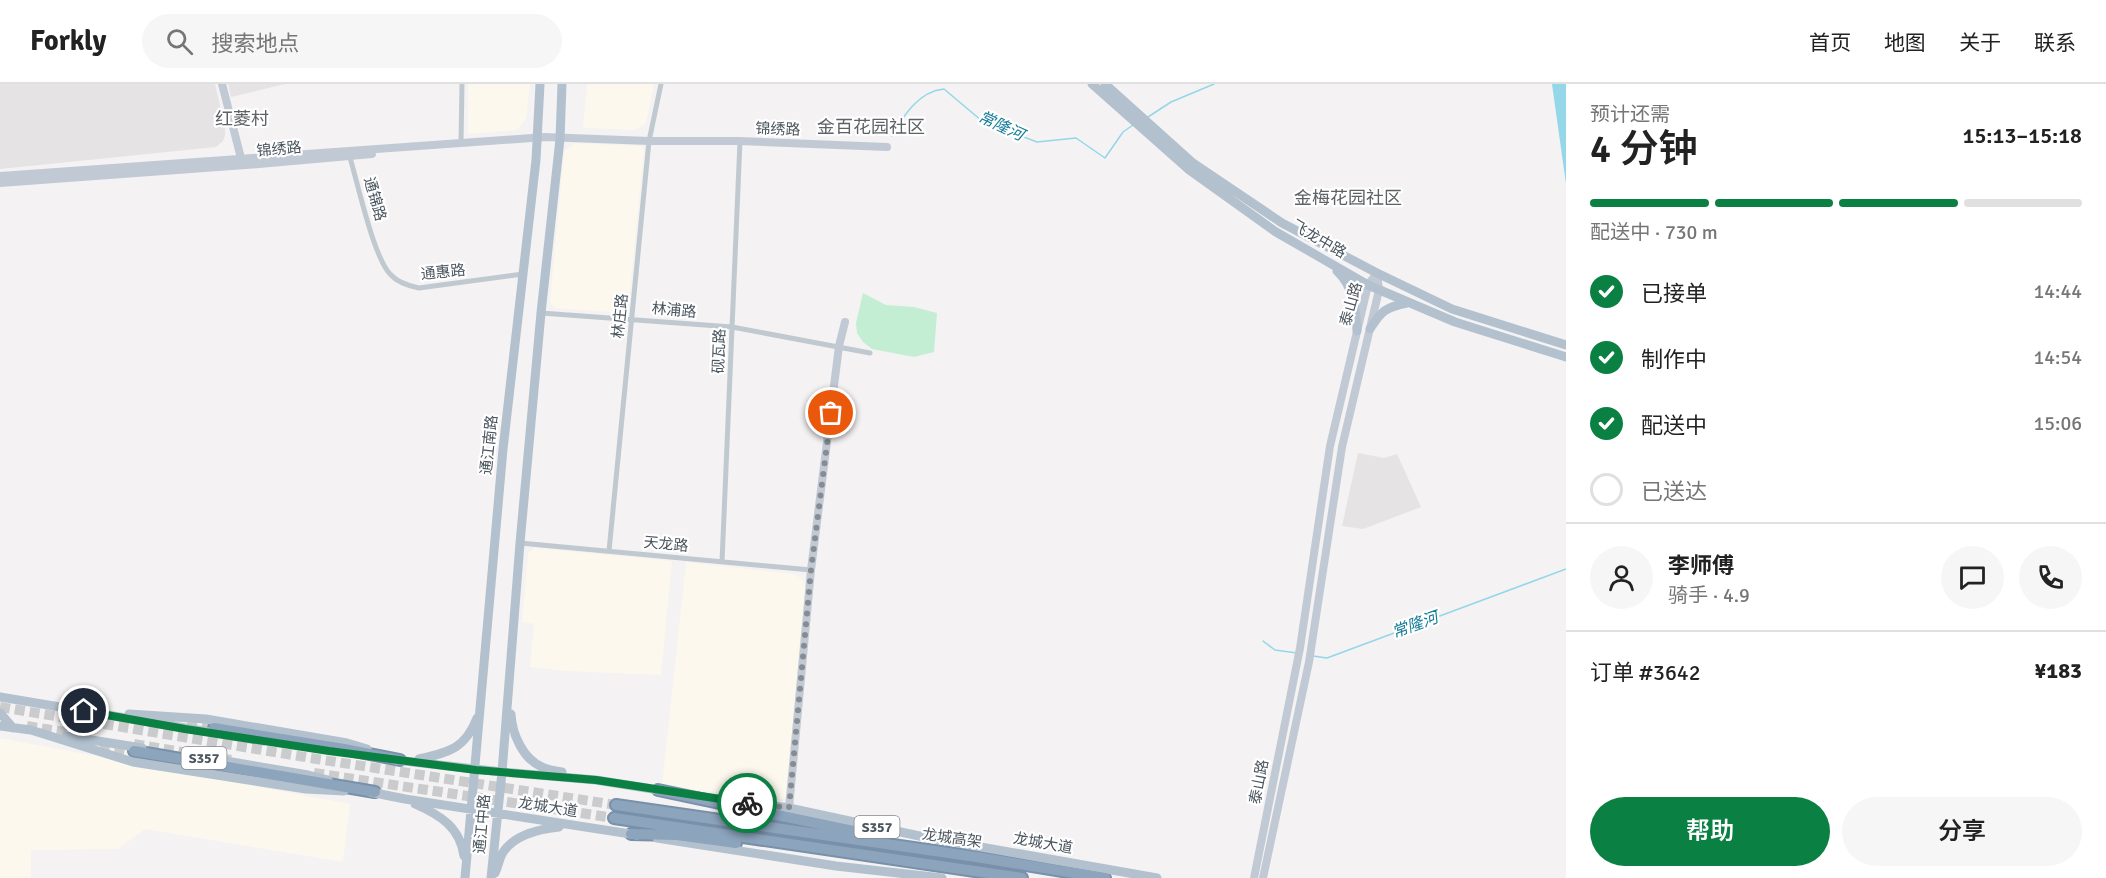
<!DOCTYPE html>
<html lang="zh">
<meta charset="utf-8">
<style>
:root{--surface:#fff;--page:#f6f6f6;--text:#222;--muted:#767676;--line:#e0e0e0;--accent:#0b8043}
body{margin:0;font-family:Signika,"Noto Sans SC",sans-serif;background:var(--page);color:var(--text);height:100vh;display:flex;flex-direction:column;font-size:22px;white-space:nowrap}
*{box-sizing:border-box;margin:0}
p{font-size:20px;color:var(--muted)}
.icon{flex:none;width:33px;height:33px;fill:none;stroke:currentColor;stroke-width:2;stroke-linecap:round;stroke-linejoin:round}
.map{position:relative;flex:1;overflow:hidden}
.side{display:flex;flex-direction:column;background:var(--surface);width:540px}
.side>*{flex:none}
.pin{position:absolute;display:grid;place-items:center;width:51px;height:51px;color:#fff;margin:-26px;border:3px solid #fff;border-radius:50%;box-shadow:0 2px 6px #0007}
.courier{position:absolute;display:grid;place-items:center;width:60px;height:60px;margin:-30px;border:4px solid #0b8043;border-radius:50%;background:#fff;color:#222;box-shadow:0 2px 8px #0007}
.summary em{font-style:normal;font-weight:600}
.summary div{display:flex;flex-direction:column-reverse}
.summary{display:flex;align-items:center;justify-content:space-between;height:102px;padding:0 24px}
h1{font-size:39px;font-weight:600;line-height:45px}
.bar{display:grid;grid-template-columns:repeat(4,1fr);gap:9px 6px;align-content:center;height:72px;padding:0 24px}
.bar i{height:8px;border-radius:4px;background:var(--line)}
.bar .selected{background:var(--accent)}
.bar p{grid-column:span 4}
.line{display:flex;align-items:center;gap:15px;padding:0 24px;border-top:2px solid var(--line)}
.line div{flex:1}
.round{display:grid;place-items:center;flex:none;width:63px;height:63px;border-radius:32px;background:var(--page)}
ol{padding:0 24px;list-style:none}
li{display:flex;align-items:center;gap:18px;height:66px}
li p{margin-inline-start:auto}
li .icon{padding:6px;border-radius:50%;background:var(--accent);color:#fff;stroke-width:4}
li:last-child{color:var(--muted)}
li i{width:33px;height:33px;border:3px solid var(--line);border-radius:50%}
.primary-button{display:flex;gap:12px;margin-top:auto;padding:12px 24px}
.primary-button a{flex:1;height:69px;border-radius:36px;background:var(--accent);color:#fff;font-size:24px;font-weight:600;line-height:69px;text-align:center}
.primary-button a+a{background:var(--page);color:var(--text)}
header{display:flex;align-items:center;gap:36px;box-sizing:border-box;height:84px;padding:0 30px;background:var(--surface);border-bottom:2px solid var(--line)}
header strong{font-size:28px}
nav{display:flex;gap:33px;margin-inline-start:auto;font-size:21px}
.search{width:420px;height:54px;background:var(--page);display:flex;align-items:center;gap:15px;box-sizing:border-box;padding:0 21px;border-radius:33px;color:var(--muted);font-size:22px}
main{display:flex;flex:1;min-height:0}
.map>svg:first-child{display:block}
.commercial{fill:#fcf8ee}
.education{fill:#e5e3e3}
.green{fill:#c4eed4}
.water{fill:#93d7e8}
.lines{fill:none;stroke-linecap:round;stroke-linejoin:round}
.stream{stroke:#93d7e8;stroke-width:1.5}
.highway-tunnel{stroke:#cacbcd;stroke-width:10;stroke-dasharray:10 5;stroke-linecap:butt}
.highway-casing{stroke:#7890a9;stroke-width:14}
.street{stroke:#c0c9cf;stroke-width:5}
.secondary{stroke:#c1cad4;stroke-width:8}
.primary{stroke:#b3c1ce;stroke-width:9}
.highway{stroke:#8da4bd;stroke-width:10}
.done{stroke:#868c92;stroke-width:6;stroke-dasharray:0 10.8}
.route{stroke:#0b8043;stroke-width:8}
.labels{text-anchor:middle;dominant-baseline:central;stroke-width:4.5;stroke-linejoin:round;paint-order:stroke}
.shield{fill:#fff;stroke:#80888e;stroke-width:1.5}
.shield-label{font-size:14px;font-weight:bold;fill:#4a555e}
.street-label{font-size:15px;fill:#4a555e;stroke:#fff}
.water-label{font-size:16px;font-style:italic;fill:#157d98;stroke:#fff}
.quarter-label{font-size:18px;fill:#5e6266;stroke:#fff}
</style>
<header>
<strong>Forkly</strong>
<div class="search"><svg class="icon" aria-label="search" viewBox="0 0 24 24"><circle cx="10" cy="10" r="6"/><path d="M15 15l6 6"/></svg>搜索地点</div>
<nav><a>首页</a><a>地图</a><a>关于</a><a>联系</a></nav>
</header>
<main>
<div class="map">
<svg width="1566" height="794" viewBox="0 0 1566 794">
<rect width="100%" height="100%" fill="#f4f2f2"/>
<path class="commercial" d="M468 0H530L526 35 517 46 468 50Z
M587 0H654L646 39 636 46 583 44Z
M575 59 641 62 644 66 628 226 624 229 554 224 550 218 564 67Z
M535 464 672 477 661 591 567 587 530 583 534 540 522 538 528 469Z
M686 478 794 490 802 495 807 505 786 713 782 715 662 702Z
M0 654 350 720 343 778 145 745 118 765 31 766V794H0Z"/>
<path class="education" d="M0 0H215L225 42V51L223 57 216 63 0 85Z
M228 0H285L231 13Z
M1358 369 1384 374 1397 370 1421 423 1363 445 1342 442Z"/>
<path class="green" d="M863 209 886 221 914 223 937 229 934 268 914 273 872 265 863 258 857 249 856 239Z"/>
<path class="water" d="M1552 0H1566V100Z"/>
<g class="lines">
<path class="stream" d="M1148 33 1171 18 1214 0
M892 52C903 32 919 7 944 5L982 37 1037 58 1076 54 1105 74 1123 48 1133 41
M1263 557 1275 566 1297 569
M1313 572 1327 574 1566 485"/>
<path class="highway-tunnel" d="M0 623 317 675 616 721
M187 641 214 644
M27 642 77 650
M85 660 134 667
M134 660 231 676
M314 689 614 734"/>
<defs>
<path id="highway" d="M214 644 344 665 400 676
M134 667 375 708
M658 706 882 753
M616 721 976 773 1105 794
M614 734 1022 794
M631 750 677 751 736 759"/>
</defs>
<use href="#highway" class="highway-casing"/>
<path class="street" d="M461 58 462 0
M349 70C357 96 373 172 390 190 397 198 409 202 419 204L523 190
M541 229 732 243 870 269
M520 459 811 486
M609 467 649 57 661 0
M722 478 740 57"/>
<path class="secondary" d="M222 0 242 78
M0 92 545 53 649 57H740L887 63
M0 99 259 80 372 70
M789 724 811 486 839 262 845 238
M1254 794 1300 564 1330 362 1368 201 1377 189
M1263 794 1309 578 1342 363 1379 206 1377 189"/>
<path class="primary" d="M1092 0 1188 85 1276 148 1368 201 1455 238 1566 273
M1105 0 1193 79 1282 139 1377 189 1452 225 1566 261
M1337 187C1354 203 1356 226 1357 247
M1370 245C1381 227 1386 223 1407 219
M0 613 263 657
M0 629 13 644
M129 630 206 635 347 659 367 665
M511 630C512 650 523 675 542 683 548 686 555 687 562 688
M0 642 31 646 133 678 306 705 344 707
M66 652 142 664
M419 675C449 668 465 665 477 634
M220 676 308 691 328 696
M395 676 502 688 596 696 665 707
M370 708 405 715 637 751
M726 716 789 724 924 753 1157 794
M415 720C440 731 460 743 464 772
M657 754 836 782 942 794
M495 789C498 783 499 776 502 770 513 751 540 745 559 743
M465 794 503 365 536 76 540 0
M491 794 502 688 520 459 541 229 560 55 562 0"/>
<use href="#highway" class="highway"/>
</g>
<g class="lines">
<path class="done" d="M747 719 789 724 811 486 831 329"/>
<path class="route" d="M84 627 185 645 329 667 476 686 596 696 747 719"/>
</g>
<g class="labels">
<g class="shield">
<rect x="181.5" y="663" width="45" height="22" rx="4.5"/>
<rect x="854.5" y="732" width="45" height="22" rx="4.5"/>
</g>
<g class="shield-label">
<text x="204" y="674">S357</text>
<text x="877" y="743">S357</text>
</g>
<g class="street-label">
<text transform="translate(778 45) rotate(2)">锦绣路</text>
<text transform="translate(279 65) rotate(-5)">锦绣路</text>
<text transform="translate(375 115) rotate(74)">通锦路</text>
<text transform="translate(1319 155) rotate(30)">飞龙中路</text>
<text transform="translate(443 188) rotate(-6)">通惠路</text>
<text transform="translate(1351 220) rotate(-74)">泰山路</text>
<text transform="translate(674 226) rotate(5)">林浦路</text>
<text transform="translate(620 232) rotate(-84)">林庄路</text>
<text transform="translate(719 267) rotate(-88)">砚瓦路</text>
<text transform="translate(489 361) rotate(-84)">通江南路</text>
<text transform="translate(666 460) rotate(5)">天龙路</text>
<text transform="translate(1259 698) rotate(-79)">泰山路</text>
<text transform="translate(548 723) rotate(9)">龙城大道</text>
<text transform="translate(482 740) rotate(-85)">通江中路</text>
<text transform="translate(952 754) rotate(8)">龙城高架</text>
<text transform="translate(1043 759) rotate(10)">龙城大道</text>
</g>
<g class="water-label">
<text transform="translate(1001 42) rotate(25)">常隆河</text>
<text transform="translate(1415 541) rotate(-20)">常隆河</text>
</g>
<g class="quarter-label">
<text x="242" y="35">红菱村</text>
<text x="871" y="43">金百花园社区</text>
<text x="1348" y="114">金梅花园社区</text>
</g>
</g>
</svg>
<div class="pin" style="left:831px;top:329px;background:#ea580c"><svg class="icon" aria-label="bag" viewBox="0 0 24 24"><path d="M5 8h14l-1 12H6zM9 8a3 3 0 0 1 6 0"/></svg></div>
<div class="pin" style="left:84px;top:627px;background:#1f2937"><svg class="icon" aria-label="home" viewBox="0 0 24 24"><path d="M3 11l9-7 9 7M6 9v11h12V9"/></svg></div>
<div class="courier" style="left:747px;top:719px"><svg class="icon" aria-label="bike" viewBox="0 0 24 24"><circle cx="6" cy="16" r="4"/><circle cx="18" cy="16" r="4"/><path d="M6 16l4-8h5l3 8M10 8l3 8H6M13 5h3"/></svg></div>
</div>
<section class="side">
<div class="summary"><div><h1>4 分钟</h1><p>预计还需</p></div><em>15:13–15:18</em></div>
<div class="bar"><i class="selected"></i><i class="selected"></i><i class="selected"></i><i></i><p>配送中 · 730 m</p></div>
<ol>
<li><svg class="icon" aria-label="check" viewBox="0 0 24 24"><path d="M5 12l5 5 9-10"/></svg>已接单<p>14:44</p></li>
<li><svg class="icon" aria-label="check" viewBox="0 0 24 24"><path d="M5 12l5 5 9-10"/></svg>制作中<p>14:54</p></li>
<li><svg class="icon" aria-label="check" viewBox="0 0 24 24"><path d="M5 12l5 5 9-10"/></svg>配送中<p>15:06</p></li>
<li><i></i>已送达</li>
</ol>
<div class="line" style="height:108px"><a class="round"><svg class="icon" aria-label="person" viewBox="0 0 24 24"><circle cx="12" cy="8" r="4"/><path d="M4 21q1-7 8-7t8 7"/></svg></a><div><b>李师傅</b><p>骑手 · 4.9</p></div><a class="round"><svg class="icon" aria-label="chat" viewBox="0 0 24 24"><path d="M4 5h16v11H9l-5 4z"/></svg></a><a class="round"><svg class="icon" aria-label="phone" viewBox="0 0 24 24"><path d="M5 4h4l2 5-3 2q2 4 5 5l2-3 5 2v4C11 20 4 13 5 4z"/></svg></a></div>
<div class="line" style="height:78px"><div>订单 #3642</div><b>¥183</b></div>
<div class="primary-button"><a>帮助</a><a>分享</a></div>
</section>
</main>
